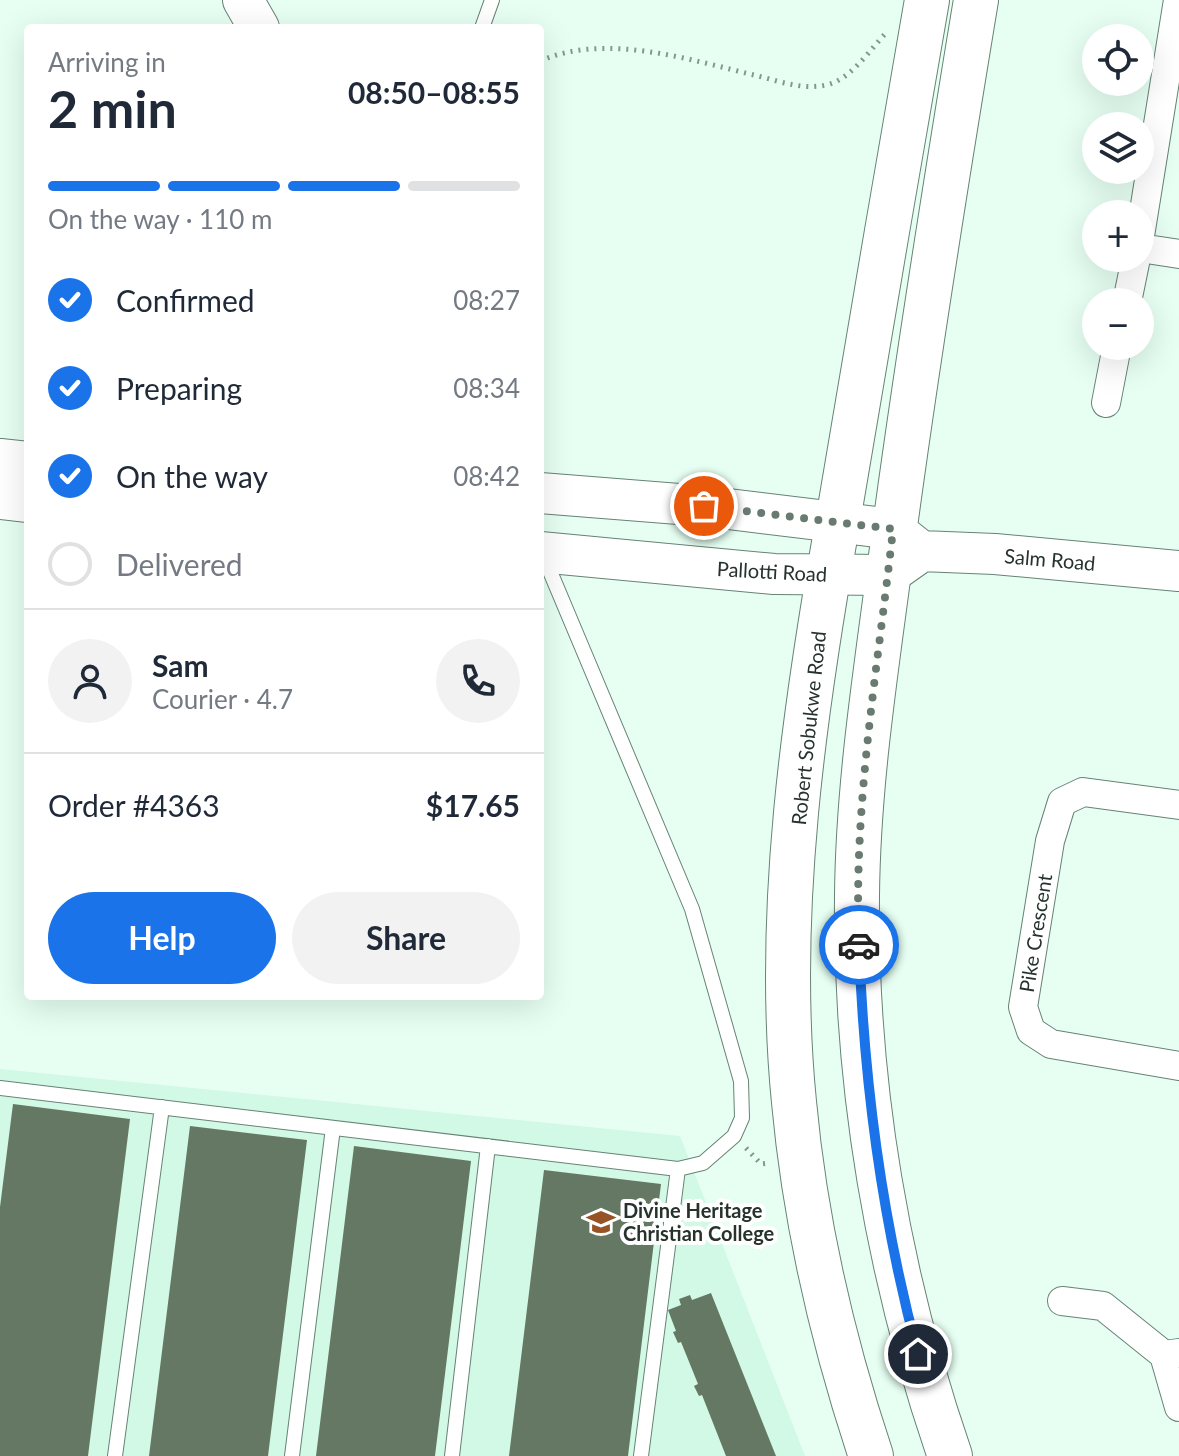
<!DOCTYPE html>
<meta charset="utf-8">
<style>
:root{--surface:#fff;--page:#f2f2f3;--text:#1f2937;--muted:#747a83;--line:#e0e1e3;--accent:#1a73e8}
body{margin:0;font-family:Lato,sans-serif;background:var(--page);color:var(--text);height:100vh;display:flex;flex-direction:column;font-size:30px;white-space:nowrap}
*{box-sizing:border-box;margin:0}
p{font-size:26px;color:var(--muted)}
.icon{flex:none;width:44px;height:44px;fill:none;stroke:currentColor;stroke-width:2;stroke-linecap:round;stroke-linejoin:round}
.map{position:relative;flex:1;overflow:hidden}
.side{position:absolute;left:24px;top:24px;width:520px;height:976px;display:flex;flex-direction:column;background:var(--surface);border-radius:8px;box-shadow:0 8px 32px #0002}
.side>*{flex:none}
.buttons{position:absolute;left:1082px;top:24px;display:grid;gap:16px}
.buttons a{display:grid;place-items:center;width:72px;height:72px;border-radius:50%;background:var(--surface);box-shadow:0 8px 32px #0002;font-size:40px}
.pin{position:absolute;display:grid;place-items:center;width:68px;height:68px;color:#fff;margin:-34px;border:4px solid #fff;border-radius:50%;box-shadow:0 2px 8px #0007}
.courier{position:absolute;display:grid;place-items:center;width:80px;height:80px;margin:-40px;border:6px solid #1a73e8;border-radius:50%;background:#fff;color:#222;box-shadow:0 2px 10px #0007}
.headline em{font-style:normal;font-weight:700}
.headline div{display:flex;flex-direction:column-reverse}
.headline{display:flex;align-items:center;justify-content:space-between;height:136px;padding:0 24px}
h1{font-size:52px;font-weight:700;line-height:60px}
.bar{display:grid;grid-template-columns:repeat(4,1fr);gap:12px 8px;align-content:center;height:96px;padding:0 24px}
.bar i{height:10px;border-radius:6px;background:var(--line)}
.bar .on{background:var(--accent)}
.bar p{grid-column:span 4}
.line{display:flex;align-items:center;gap:20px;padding:0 24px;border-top:2px solid var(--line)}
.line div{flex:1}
.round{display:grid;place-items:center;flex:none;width:84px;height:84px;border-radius:42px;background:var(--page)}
ol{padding:0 24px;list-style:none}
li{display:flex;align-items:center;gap:24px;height:88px}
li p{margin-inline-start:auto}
li .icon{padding:8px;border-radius:50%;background:var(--accent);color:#fff;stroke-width:4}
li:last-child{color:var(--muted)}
li i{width:44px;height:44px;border:4px solid var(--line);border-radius:50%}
.button{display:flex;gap:16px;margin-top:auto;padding:16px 24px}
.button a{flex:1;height:92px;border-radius:48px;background:var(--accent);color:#fff;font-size:32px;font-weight:700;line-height:92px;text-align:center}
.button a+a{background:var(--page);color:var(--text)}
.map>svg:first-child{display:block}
.built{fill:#d1f9e5}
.building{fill:#657863}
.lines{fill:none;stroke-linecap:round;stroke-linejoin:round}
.lane-casing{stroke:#668375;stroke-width:16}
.street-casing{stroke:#668375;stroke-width:30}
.secondary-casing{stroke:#668375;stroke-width:42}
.primary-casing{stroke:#668375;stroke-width:46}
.path{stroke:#84978d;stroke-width:5;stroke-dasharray:2 6;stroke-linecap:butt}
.lane{stroke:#fff;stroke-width:14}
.street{stroke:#fff;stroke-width:28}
.secondary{stroke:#fff;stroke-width:40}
.primary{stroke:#fff;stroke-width:44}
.done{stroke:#697a71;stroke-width:8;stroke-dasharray:0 14.4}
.route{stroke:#1a73e8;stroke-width:10}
.labels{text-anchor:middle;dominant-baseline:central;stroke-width:8;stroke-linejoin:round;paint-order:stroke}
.street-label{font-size:20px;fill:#26322c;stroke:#fff}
.poi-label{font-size:20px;font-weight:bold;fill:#26322c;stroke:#fff;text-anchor:start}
</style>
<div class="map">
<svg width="1179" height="1456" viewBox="0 0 1179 1456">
<rect width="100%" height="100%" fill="#e6fff2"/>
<path class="built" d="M0 1069 680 1136 805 1456H0Z"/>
<path class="building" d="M13 1104 130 1119 88 1456H0V1207Z
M190 1126 307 1140 268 1456H149Z
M354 1146 471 1161 435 1456H316Z
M544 1170 661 1184 628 1456H509Z
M711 1293 776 1456H726L702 1395 699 1396 694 1386 698 1384 681 1342 678 1343 673 1332 676 1331 668 1310 681 1305 679 1299 690 1295 692 1300Z"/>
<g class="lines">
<defs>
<path id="lane" d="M482 28 492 0
M0 1088 678 1169 703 1163 734 1136 742 1118 741 1081 692 909 544 557
M115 1456 162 1107
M292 1456 333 1128
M452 1456 488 1146
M641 1456 678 1169"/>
<path id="street" d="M1140 236 1178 0
M1140 248 1179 254
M1127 302 1136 258
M1106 403 1117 346
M1179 805 1083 792 1062 802 1050 841 1023 1007 1031 1031 1051 1044 1179 1066
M1062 1301 1103 1306 1164 1355 1179 1353
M1164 1355 1179 1407"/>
<path id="secondary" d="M243 0 259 28
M0 459 28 462
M540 493 704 506 893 529 921 551 995 554 1179 571
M0 499 28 502
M540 552 774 574 888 575 915 556"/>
<path id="primary" d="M871 1456C833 1342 805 1222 794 1102 775 913 804 712 837 526 867 351 896 175 927 0
M950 1456C888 1277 855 1085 857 896 858 789 874 684 888 579 913 385 944 193 976 0"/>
</defs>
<use href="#lane" class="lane-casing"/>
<use href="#street" class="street-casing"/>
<use href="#secondary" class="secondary-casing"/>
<use href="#primary" class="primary-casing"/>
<path class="path" d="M540 61C606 32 690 60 758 76 782 82 805 91 830 84 852 77 870 50 885 34
M746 1148 761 1164 770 1163"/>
<use href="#lane" class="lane"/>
<use href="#street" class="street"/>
<use href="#secondary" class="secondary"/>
<use href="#primary" class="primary"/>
</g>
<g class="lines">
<path class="done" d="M704 506 893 529C878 668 853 804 859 945"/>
<path class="route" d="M859 945C864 1084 882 1220 918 1354"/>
</g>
<defs>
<symbol id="school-bare" viewBox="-9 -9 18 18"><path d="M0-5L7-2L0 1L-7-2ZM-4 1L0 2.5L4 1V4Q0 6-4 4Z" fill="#975226" stroke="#fff" stroke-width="2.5" paint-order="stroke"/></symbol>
</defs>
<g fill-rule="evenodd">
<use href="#school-bare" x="581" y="1202" width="40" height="40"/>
</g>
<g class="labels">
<g class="street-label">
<text transform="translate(1050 559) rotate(5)">Salm Road</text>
<text transform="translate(772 571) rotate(3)">Pallotti Road</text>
<text transform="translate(808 728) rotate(-84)">Robert Sobukwe Road</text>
<text transform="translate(1035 933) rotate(-81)">Pike Crescent</text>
</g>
<g class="poi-label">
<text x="623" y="1210">Divine Heritage<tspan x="623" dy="23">Christian College</tspan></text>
</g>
</g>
</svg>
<div class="buttons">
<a><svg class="icon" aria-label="locate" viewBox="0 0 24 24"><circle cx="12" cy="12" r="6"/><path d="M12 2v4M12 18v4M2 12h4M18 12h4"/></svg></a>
<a><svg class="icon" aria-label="layers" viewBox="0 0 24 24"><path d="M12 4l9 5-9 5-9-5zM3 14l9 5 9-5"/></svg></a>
<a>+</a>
<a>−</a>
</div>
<div class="pin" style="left:704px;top:506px;background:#ea580c"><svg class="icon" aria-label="bag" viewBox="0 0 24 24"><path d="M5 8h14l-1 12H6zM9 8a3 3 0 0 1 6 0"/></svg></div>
<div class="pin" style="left:918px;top:1354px;background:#1f2937"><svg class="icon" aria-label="home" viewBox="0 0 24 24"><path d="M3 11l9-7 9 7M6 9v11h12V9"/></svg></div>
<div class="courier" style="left:859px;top:945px"><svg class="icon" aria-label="car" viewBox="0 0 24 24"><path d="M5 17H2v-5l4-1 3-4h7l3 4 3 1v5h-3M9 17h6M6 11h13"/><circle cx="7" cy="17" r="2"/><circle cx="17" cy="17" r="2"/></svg></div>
<section class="side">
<div class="headline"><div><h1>2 min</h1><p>Arriving in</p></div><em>08:50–08:55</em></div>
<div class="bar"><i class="on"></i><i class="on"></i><i class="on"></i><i></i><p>On the way · 110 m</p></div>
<ol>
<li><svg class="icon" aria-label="check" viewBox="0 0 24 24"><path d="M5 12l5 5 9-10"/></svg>Confirmed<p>08:27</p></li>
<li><svg class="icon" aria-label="check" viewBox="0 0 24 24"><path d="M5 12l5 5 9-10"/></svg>Preparing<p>08:34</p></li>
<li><svg class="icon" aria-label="check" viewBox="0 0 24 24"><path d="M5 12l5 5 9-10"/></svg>On the way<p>08:42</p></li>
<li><i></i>Delivered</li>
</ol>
<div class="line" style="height:144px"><a class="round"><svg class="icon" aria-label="person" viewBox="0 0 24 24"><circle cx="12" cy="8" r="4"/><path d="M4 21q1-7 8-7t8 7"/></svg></a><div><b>Sam</b><p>Courier · 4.7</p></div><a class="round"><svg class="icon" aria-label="phone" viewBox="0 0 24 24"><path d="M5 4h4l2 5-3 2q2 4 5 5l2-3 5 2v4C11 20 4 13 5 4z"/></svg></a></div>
<div class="line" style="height:104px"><div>Order #4363</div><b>$17.65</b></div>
<div class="button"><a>Help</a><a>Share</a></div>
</section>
</div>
